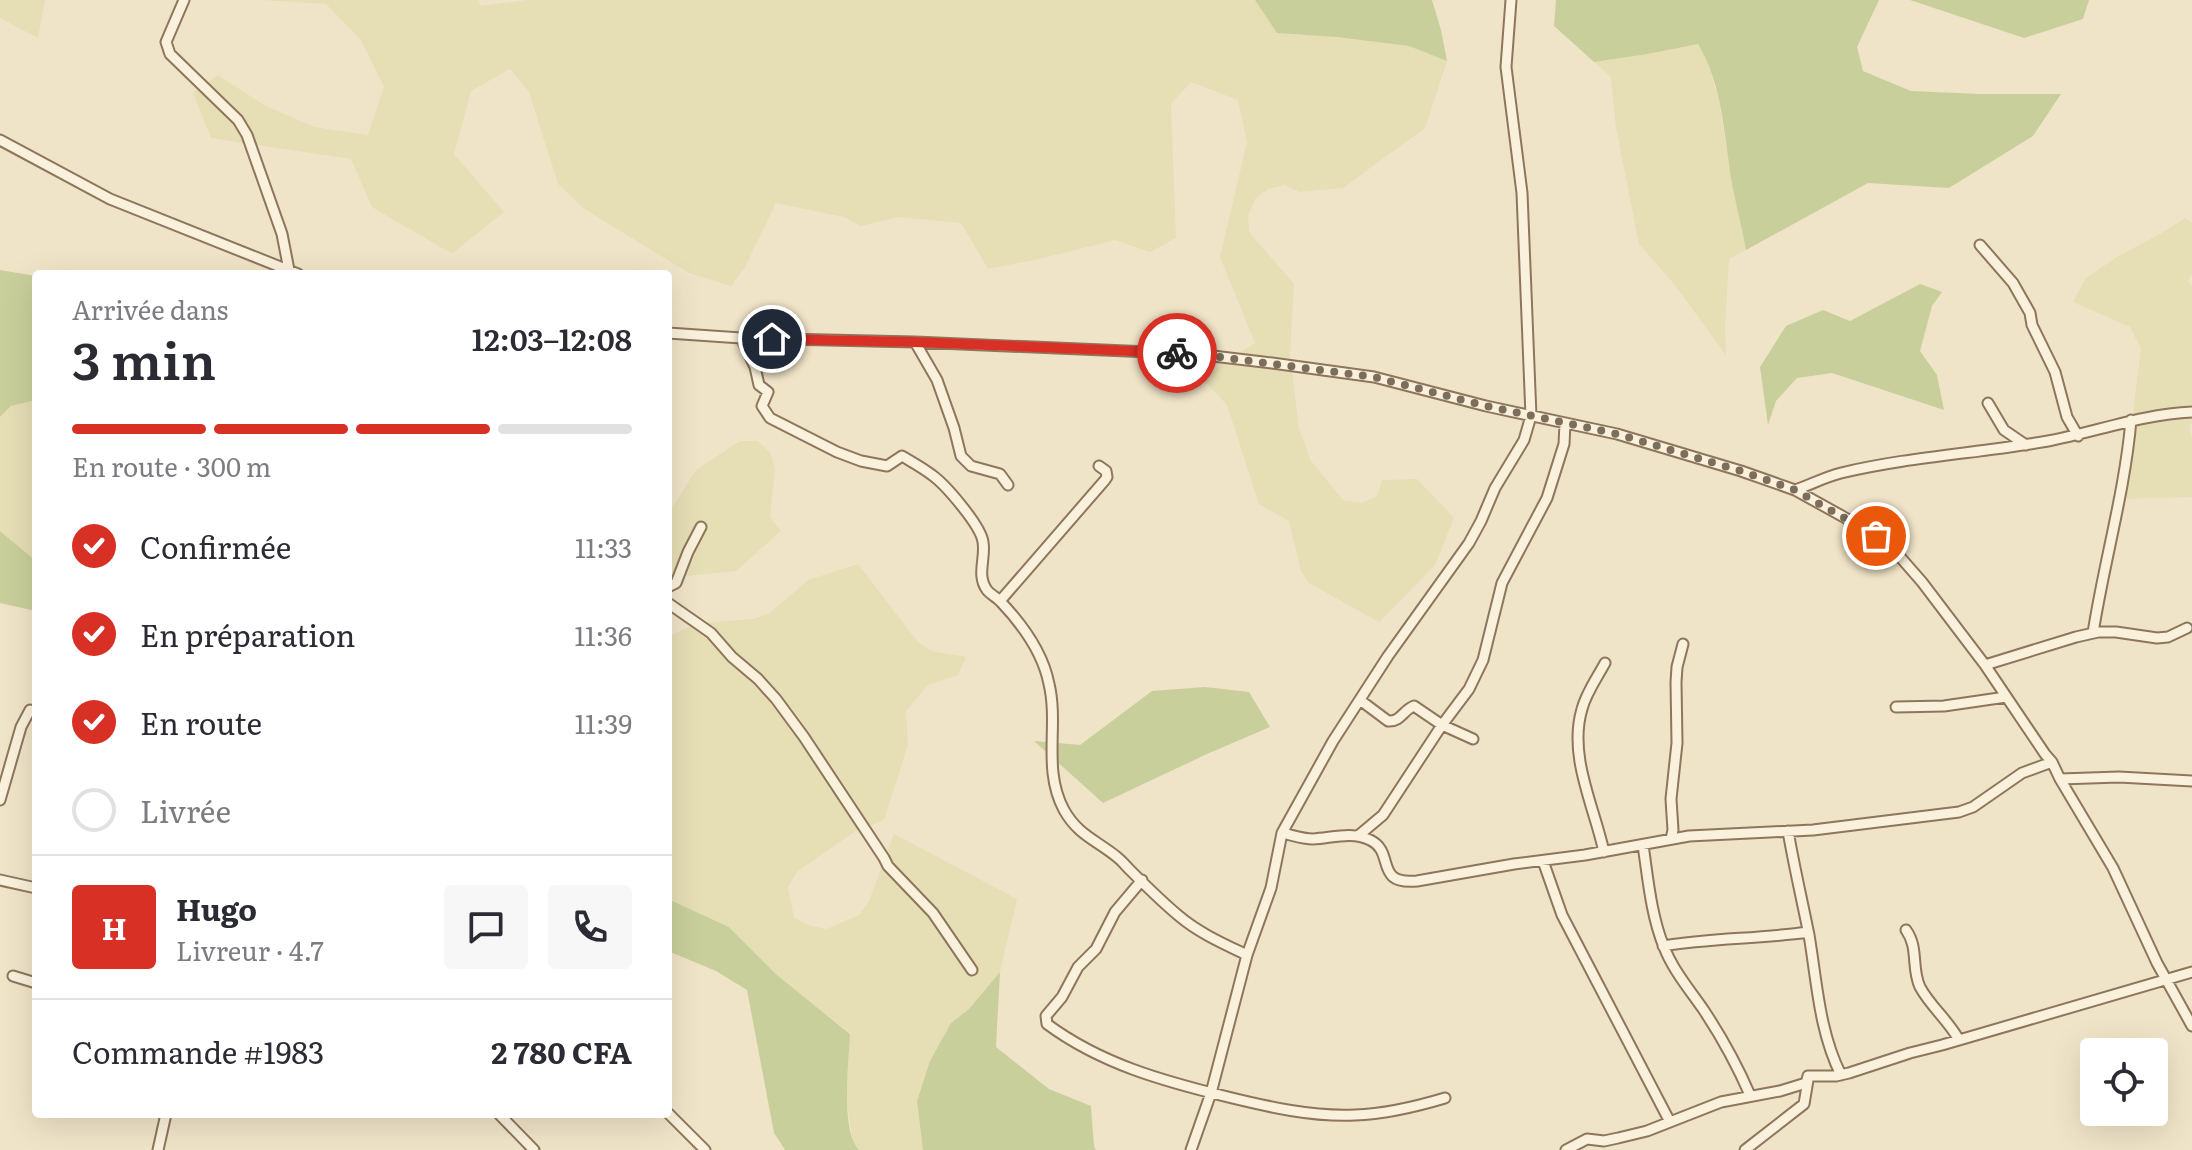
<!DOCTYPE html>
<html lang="fr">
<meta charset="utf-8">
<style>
:root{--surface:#fff;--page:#f7f7f7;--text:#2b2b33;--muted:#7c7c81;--line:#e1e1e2;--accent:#d93025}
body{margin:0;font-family:Literata,serif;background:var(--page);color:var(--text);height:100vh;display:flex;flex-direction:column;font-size:30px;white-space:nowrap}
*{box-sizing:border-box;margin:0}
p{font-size:26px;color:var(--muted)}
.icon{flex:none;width:44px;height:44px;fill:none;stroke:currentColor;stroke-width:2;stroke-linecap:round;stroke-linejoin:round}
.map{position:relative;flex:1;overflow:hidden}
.drawer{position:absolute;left:32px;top:270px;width:640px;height:848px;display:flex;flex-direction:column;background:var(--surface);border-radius:8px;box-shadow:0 8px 32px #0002}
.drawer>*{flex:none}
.fabs{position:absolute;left:2080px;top:1038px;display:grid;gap:16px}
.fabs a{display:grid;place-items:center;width:88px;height:88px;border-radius:8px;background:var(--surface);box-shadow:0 8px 32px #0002;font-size:40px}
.pin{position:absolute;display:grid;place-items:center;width:68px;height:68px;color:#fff;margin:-34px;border:4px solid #fff;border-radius:50%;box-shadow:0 2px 8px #0007}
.courier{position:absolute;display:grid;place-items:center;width:80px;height:80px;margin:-40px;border:6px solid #d93025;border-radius:50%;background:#fff;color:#222;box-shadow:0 2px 10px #0007}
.headline em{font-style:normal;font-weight:600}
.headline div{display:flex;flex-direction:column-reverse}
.headline{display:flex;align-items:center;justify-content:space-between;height:136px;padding:0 40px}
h1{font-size:52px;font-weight:600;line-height:60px}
.bar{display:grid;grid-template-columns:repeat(4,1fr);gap:12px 8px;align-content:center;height:96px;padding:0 40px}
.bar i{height:10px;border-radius:6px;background:var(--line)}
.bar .on{background:var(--accent)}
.bar p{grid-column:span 4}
.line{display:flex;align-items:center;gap:20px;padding:0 40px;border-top:2px solid var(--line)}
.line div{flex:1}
.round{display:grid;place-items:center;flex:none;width:84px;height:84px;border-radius:8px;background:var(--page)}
ol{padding:0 40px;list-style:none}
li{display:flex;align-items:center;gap:24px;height:88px}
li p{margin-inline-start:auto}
li .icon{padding:8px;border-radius:50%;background:var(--accent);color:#fff;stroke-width:4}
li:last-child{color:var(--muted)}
li i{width:44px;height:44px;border:4px solid var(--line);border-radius:50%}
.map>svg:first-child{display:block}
.farmland{fill:#e6deb5}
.green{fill:#c9cf9b}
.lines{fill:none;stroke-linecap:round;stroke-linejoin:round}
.minor-casing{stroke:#8d765c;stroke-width:13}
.minor{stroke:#faf1dc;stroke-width:9}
.done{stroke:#7c6e5b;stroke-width:8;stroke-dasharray:0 14.4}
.route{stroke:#d93025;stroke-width:10}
</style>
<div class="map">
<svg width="2192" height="1150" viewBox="0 0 2192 1150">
<rect width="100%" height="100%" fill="#f0e4c8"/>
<path class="farmland" d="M0 0H45L38 38 0 18Z
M261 0H479L480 6 528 0H1255L1277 33 1336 37 1410 46 1447 61 1425 128 1343 188 1299 192 1285 185 1268 189 1255 199 1248 216 1249 232 1294 284 1290 355 1299 429 1311 461 1344 501 1361 503 1377 496 1382 480 1417 479 1454 518 1435 565 1379 622 1309 583 1301 571 1289 521 1259 504 1227 405 1202 378 1255 343 1220 257 1247 142 1238 100 1191 82 1171 104 1176 238 1150 252 1115 240 1039 259 988 269 961 223 898 217 861 226 844 217 776 203 745 267 731 286 689 273 586 210 558 184 529 92 510 69 471 91 454 154 504 212 453 253 442 248 372 207 351 159 211 138 193 93 218 75 264 105 314 127 368 135 384 87 361 40 326 4Z
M1697 44 1707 59 1719 101 1733 188 1746 250 1729 259 1725 329 1726 355 1674 284 1639 244 1616 128 1611 77 1594 62 1648 54Z
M2185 218 2192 223V274L2188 281 2192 286V422L2189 426 2192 437V497L2118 499 2130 437 2141 349 2130 327 2073 302 2085 279 2115 258 2167 230Z
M36 400V452L34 455 36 457V561L0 531V417L11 406Z
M740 441H757L770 452 775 468 770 517 781 531 736 571 668 578V514L696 470Z
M858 564 917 641 931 651 966 657 958 675 928 685 906 711 908 745 884 820 854 832 797 872 788 887 794 918 811 926 827 929 859 915 869 901 894 834 1017 899 1000 972 969 1009 951 1023 917 1101 923 1150H859L853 1143 846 1098 850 1033 777 975 729 927 668 899V636L700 623 753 619 770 613 808 580Z"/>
<path class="green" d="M1255 0H1432L1441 30 1447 61 1409 46 1336 37 1277 33Z
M1556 0H1879L1857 47 1863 71 1911 91 1981 94H2061L2033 136 1949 188 1868 183 1746 250C1742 229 1737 209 1733 189 1724 140 1724 87 1698 44L1648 54 1594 62 1554 26Z
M1910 0H2089L2083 19 2024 38Z
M0 270 36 276V400L11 406 0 417Z
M1920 284 1942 292 1932 306 1920 351 1937 375 1944 410 1832 373 1797 378 1776 401 1768 425 1760 367 1786 326 1823 310 1850 321Z
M0 531 36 561V611L0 603Z
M1205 687 1249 692 1270 727 1207 754 1103 803 1034 741 1080 745 1152 691Z
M668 899 729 927 777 975 850 1034C849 1061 840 1130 859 1150H785L774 1133 747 990 716 971 668 951Z
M1000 972 996 1047 1049 1089 1091 1106 1094 1146 1096 1150H923L917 1101 930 1061 951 1023 969 1009Z"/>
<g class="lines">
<defs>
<path id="minor" d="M184 0 166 42 170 54 238 120 247 135 282 234 289 270
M0 140 110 199 298 274
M1980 245 2013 283 2030 313 2032 325 2055 372 2067 417 2078 436
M668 333 741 338 915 342 1196 354 1272 363 1374 377 1486 406 1617 434 1741 471 1795 490 1842 516 1876 536 1901 558 1922 582 1985 665 2045 754 2052 762 2060 779 2113 868 2157 963 2192 1026
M741 338 755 367 759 385 768 392 762 406 770 418 837 452 861 461 887 466 902 456C912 462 923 468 932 475 946 485 981 526 983 542 986 558 976 575 987 590 990 594 996 597 1000 601 1022 624 1043 653 1049 684 1059 726 1042 769 1064 810 1078 835 1096 840 1117 857 1122 861 1126 866 1130 870 1146 886 1162 902 1179 916 1199 933 1224 944 1247 955
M915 342 937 380 954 428 961 456 971 466 1000 474 1008 485
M1988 403 2004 430 2026 445
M1795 490C1810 485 1825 477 1841 473 1907 457 1980 453 2048 441 2096 432 2142 414 2192 412
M668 587 676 583 688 552 701 527
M1000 601 1105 480 1107 477 1106 471 1099 466
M668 603 711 633 732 657 758 679 776 699 804 737 884 858 888 866 933 913 972 970
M2093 633C2104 562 2125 491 2131 420
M1985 665 2076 637 2098 632H2116L2157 638 2168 637 2187 628
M1360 700 1388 721C1401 722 1403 710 1414 706L1442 725 1473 739
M1896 707 1944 706 2006 697
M2060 779 2119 777 2192 781
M0 800 21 727 30 710
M1788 831C1794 866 1802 900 1809 935 1817 982 1819 1031 1841 1075
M1282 833C1292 835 1302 839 1313 839 1332 838 1352 831 1370 840 1396 852 1373 885 1417 881L1514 864 1585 855 1689 836 1813 830 1959 812 1973 807 2022 773 2052 762
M1358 836 1383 815 1442 725 1469 689 1483 660 1502 583 1547 498 1564 444 1565 424
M1671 839 1673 830 1671 799 1677 743 1676 682 1677 667 1683 644
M1643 845C1648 879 1651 915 1664 947 1673 970 1689 989 1703 1009 1721 1036 1737 1065 1750 1095
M1604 852C1594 806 1568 756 1582 709 1586 693 1597 678 1605 663
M1543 861 1562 915 1670 1122
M0 880 36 888
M1142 880 1115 912 1096 949 1078 967 1062 997 1046 1016 1047 1024C1101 1064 1163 1081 1228 1097 1269 1107 1312 1117 1355 1115 1386 1114 1415 1107 1445 1098
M1906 930C1919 948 1911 968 1920 987 1930 1006 1949 1021 1959 1040
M1663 946C1711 938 1760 939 1808 932
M13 976 36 983
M668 1113 705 1150
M499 1114 534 1150
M158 1150 166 1114
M1191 1150 1211 1093 1247 955 1271 888 1282 833 1333 741 1388 656 1469 543 1481 521 1495 488 1524 440 1531 416 1522 193 1506 67 1511 0
M1566 1150 1587 1139 1604 1141 1618 1138 1647 1131 1721 1102 1780 1091 1806 1083 1808 1076H1836L1849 1073 1910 1053 1942 1045 2192 972
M1745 1150 1804 1104 1808 1080"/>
</defs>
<use href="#minor" class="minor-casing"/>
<use href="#minor" class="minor"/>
</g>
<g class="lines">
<path class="done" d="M1177 353 1196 354 1374 377 1486 406 1617 434 1741 471 1795 490 1876 536"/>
<path class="route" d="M772 339 915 342 1177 353"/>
</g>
</svg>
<div class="fabs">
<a><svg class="icon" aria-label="locate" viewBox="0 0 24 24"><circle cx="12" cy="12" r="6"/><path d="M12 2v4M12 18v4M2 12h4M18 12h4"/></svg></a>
</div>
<div class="pin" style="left:1876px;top:536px;background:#ea580c"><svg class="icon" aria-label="bag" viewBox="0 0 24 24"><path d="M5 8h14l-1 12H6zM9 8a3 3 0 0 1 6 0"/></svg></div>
<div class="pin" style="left:772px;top:339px;background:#1f2937"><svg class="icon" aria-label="home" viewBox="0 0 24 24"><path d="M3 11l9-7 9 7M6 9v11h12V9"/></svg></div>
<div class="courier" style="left:1177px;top:353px"><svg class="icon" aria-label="bike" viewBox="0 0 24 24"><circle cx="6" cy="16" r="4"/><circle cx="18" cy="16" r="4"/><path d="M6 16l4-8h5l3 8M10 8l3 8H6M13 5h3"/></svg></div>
<section class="drawer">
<div class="headline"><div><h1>3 min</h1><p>Arrivée dans</p></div><em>12:03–12:08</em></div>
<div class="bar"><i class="on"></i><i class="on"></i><i class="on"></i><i></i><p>En route · 300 m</p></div>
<ol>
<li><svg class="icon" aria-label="check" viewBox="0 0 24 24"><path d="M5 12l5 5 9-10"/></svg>Confirmée<p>11:33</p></li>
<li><svg class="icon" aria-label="check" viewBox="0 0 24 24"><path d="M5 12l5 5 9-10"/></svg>En préparation<p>11:36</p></li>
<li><svg class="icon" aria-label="check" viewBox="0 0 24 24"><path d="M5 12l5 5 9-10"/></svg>En route<p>11:39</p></li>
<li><i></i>Livrée</li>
</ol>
<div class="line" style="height:144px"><b class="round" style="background:var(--accent);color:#fff">H</b><div><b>Hugo</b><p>Livreur · 4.7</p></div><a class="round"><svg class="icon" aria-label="chat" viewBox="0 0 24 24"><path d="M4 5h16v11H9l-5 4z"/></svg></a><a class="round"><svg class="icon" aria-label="phone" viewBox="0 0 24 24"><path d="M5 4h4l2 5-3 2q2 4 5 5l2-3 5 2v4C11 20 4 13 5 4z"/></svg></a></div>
<div class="line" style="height:104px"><div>Commande #1983</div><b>2 780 CFA</b></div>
</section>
</div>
